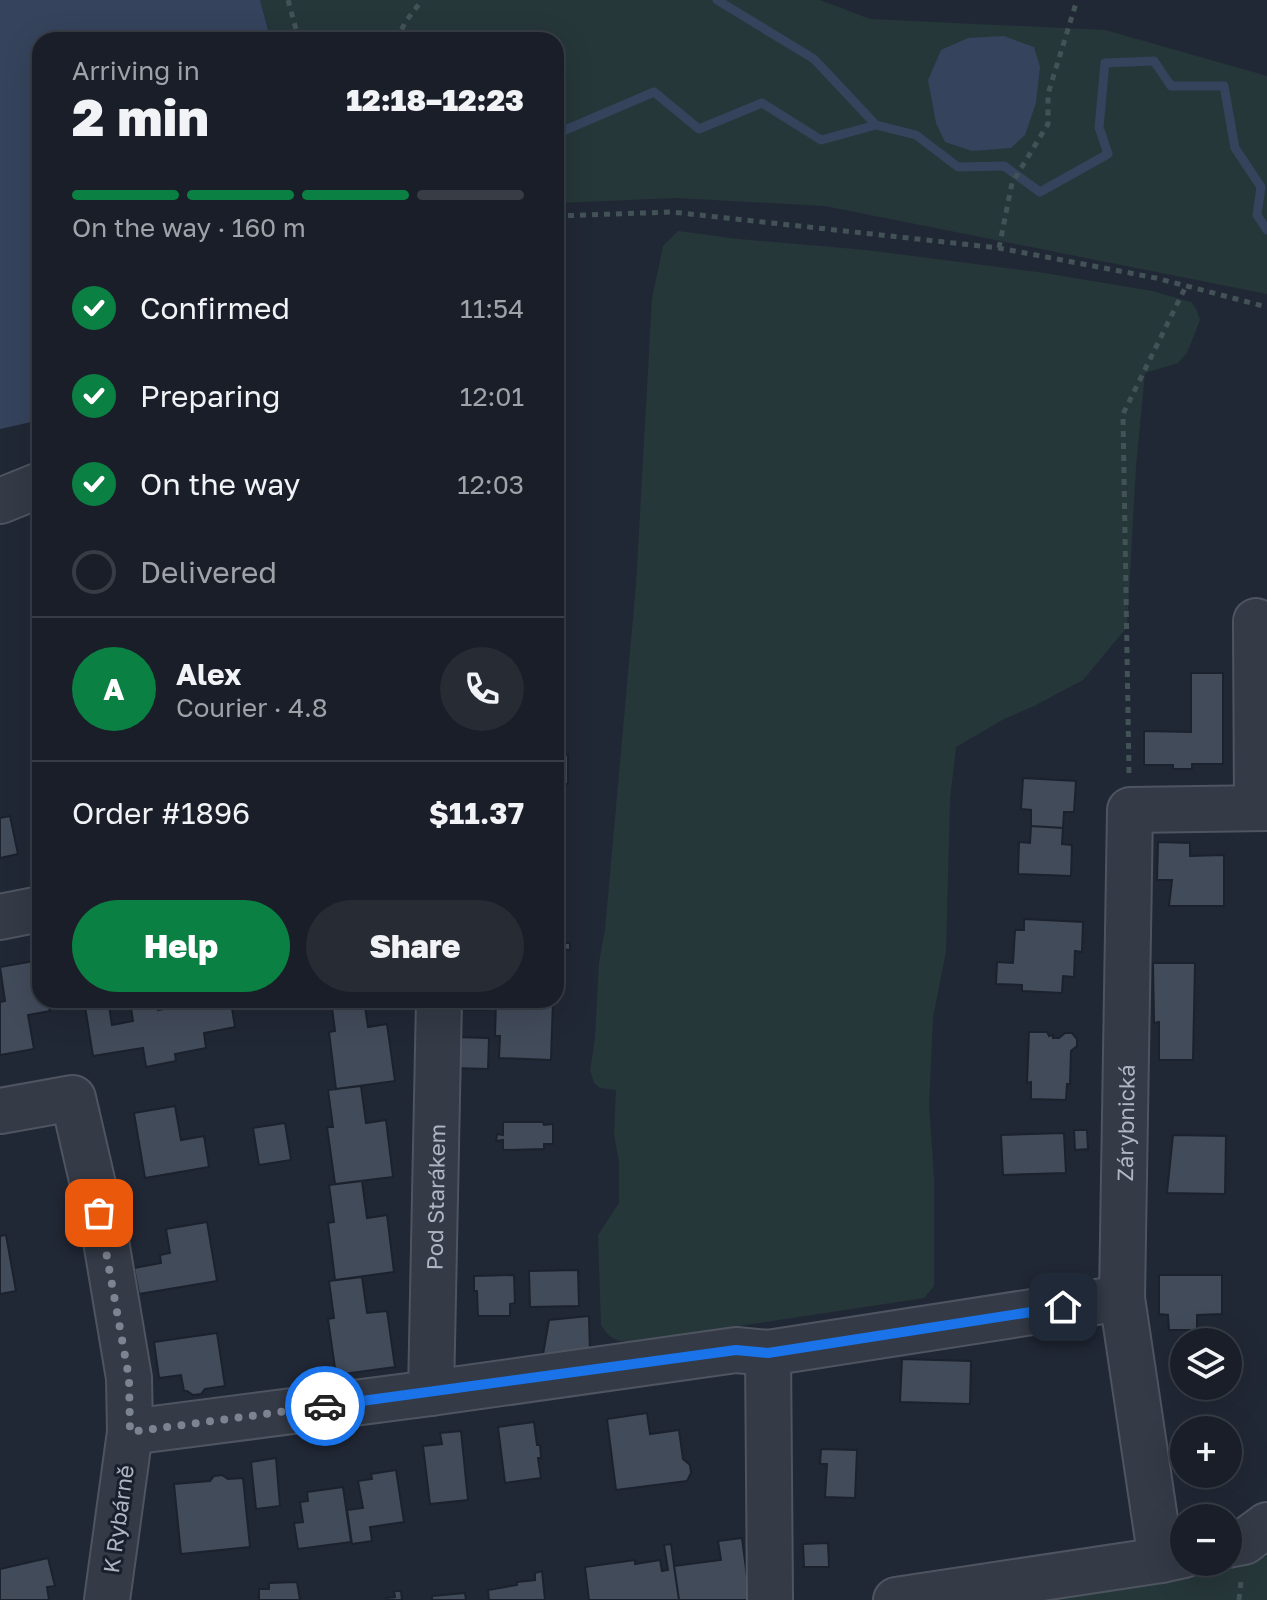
<!DOCTYPE html>
<meta charset="utf-8">
<style>
:root{--surface:#191e28;--page:#262b34;--text:#f1f3f6;--muted:#9fa2a8;--line:#373c45;--accent:#0b8043}
body{margin:0;font-family:"Golos Text",sans-serif;background:var(--page);color:var(--text);height:100vh;display:flex;flex-direction:column;font-size:30px;white-space:nowrap}
*{box-sizing:border-box;margin:0}
p{font-size:26px;color:var(--muted)}
.icon{flex:none;width:44px;height:44px;fill:none;stroke:currentColor;stroke-width:2;stroke-linecap:round;stroke-linejoin:round}
.map{position:relative;flex:1;overflow:hidden}
.panel{position:absolute;left:32px;top:32px;width:532px;height:976px;display:flex;flex-direction:column;background:var(--surface);border-radius:24px;box-shadow:0 8px 32px #0002,0 0 0 2px var(--line)}
.panel>*{flex:none}
.tools{position:absolute;left:1170px;top:1328px;display:grid;gap:16px}
.tools a{display:grid;place-items:center;width:72px;height:72px;border-radius:50%;background:var(--surface);box-shadow:0 8px 32px #0002,0 0 0 2px var(--line);font-size:40px}
.pin{position:absolute;display:grid;place-items:center;width:68px;height:68px;color:#fff;margin:-34px;border-radius:16px;box-shadow:0 4px 12px #0006}
.courier{position:absolute;display:grid;place-items:center;width:80px;height:80px;margin:-40px;border:6px solid #1a73e8;border-radius:50%;background:#fff;color:#222;box-shadow:0 2px 10px #0007}
.summary em{font-style:normal;font-weight:800}
.summary div{display:flex;flex-direction:column-reverse}
.summary{display:flex;align-items:center;justify-content:space-between;height:136px;padding:0 40px}
h1{font-size:52px;font-weight:800;line-height:60px}
.bar{display:grid;grid-template-columns:repeat(4,1fr);gap:12px 8px;align-content:center;height:96px;padding:0 40px}
.bar i{height:10px;border-radius:6px;background:var(--line)}
.bar .selected{background:var(--accent)}
.bar p{grid-column:span 4}
.line{display:flex;align-items:center;gap:20px;padding:0 40px;border-top:2px solid var(--line)}
.line div{flex:1}
.round{display:grid;place-items:center;flex:none;width:84px;height:84px;border-radius:42px;background:var(--page)}
ol{padding:0 40px;list-style:none}
li{display:flex;align-items:center;gap:24px;height:88px}
li p{margin-inline-start:auto}
li .icon{padding:8px;border-radius:50%;background:var(--accent);color:#fff;stroke-width:4}
li:last-child{color:var(--muted)}
li i{width:44px;height:44px;border:4px solid var(--line);border-radius:50%}
.primary-button{display:flex;gap:16px;margin-top:auto;padding:16px 40px}
.primary-button a{flex:1;height:92px;border-radius:48px;background:var(--accent);color:#fff;font-size:32px;font-weight:800;line-height:92px;text-align:center}
.primary-button a+a{background:var(--page);color:var(--text)}
.map>svg:first-child{display:block}
.green{fill:#263739}
.water{fill:#35435c}
.lines{fill:none;stroke-linecap:round;stroke-linejoin:round}
.stream{stroke:#35435c;stroke-width:9}
.building{fill:#424b5a;stroke:#1b222d;stroke-width:2}
.minor-casing{stroke:#4e5561;stroke-width:48}
.path{stroke:#425256;stroke-width:5;stroke-dasharray:6 6;stroke-linecap:butt}
.minor{stroke:#343a46;stroke-width:44}
.done{stroke:#7d8491;stroke-width:8;stroke-dasharray:0 14.4}
.route{stroke:#1a73e8;stroke-width:10}
.labels{text-anchor:middle;dominant-baseline:central;stroke-width:6;stroke-linejoin:round;paint-order:stroke}
.street-label{font-size:22px;fill:#aeb5c3;stroke:#1a202b}
</style>
<div class="map">
<svg width="1267" height="1600" viewBox="0 0 1267 1600">
<rect width="100%" height="100%" fill="#212835"/>
<path class="green" d="M260 0H820L870 19 1105 30 1267 76V294L825 206 676 198 556 203V40H272Z
M678 231 738 239 866 250 1038 272 1152 291 1191 302 1196 309 1200 320 1187 353 1178 363 1145 373 1136 466 1127 627 1083 680 1034 706 1004 719 956 747 950 799 946 951 933 1018 929 1105 934 1178V1286L924 1298 633 1342C616 1342 610 1339 601 1325L598 1235 619 1203V1162L614 1134 616 1090 600 1088 594 1083 590 1070 595 1039 599 963 605 930 636 585 652 299 663 246Z
M1267 1556V1600H992L1266 1557Z"/>
<path class="water" d="M0 0H260L271 40H40V420L0 429Z
M1004 36 1034 47 1040 67 1036 103 1025 135 1011 148 972 151 945 142 936 123 928 80 941 50 968 38Z"/>
<g class="lines">
<path class="stream" d="M717 0 814 59 876 125
M556 134 654 92 699 129 762 103 821 140 876 125 916 135 958 167 1004 166 1040 192 1108 154 1099 127 1105 63 1154 61 1171 86H1224L1235 148 1261 187 1257 215 1267 230"/>
</g>
<path class="building" d="M1191 673H1223V764H1192V769H1173V765H1144V731L1191 732Z
M556 754 568 755V784L556 783Z
M1023 778 1076 781 1074 812H1064L1063 828 1031 826V810L1021 809Z
M10 816 18 854 0 858V818Z
M1031 826 1063 828 1062 844 1072 845 1071 876 1018 874 1019 842 1030 843Z
M1158 842 1190 843V856L1224 855V906H1169L1172 880H1157Z
M1024 919 1083 922 1082 952 1075 951 1074 977 1063 976 1062 993 1022 991V985L996 984 997 962 1013 963 1015 930H1024Z
M556 925H565V943H570V950L556 949Z
M40 960V1000H48L50 1011 28 1015 34 1049 0 1055V1002L5 1001 0 967Z
M1153 963H1195L1193 1060H1159V1022L1154 1023Z
M84 1000H108L112 1025 133 1021 131 1008 157 1003 158 1010 194 1004V1000H216V1004L231 1002 235 1027 204 1033 206 1048 175 1054 176 1061 146 1067 143 1048 93 1056Z
M331 1000H364L368 1027 387 1024 395 1081 336 1089 329 1032 335 1031Z
M456 1000H488V1010H456Z
M496 1000H553L551 1060 499 1058 500 1036H495Z
M1029 1032H1047L1049 1036 1053 1035V1038H1059L1065 1033H1072L1077 1039V1046L1071 1051 1070 1084H1067L1066 1100 1031 1099V1082L1027 1083Z
M454 1037 489 1038 488 1069 453 1068Z
M361 1086 366 1123 386 1120 393 1177 335 1184 327 1127H333L328 1090Z
M175 1106 181 1140 204 1136 209 1167 145 1178 134 1113Z
M503 1122H543L544 1125 553 1124V1144H544V1149L503 1150V1140L496 1141 497 1134 503 1135Z
M285 1123 291 1160 259 1165 253 1128Z
M1074 1130H1087L1088 1149 1075 1150Z
M1064 1133 1066 1173 1003 1175 1001 1135Z
M1173 1135 1226 1136 1225 1194 1167 1193Z
M362 1181 367 1218 387 1215 394 1272 335 1280 328 1223 334 1222 329 1185Z
M207 1222 217 1281 139 1294 134 1268 161 1263 160 1255 170 1253 166 1229Z
M6 1235 16 1291 0 1294V1236Z
M578 1270 579 1306 530 1307 529 1271Z
M514 1275 515 1303 510 1304V1316H478L477 1291H474V1276Z
M1159 1275H1222V1314L1197 1315V1330H1169L1168 1315 1159 1314Z
M362 1277 367 1313 387 1311 395 1367 336 1375 328 1319 334 1318 329 1281Z
M589 1316 590 1352 542 1360 549 1320Z
M217 1333 225 1386 205 1389 201 1394 193 1395 187 1391H184L181 1375 159 1378 154 1342Z
M902 1359 971 1361 970 1404 900 1402Z
M647 1413 650 1434 679 1430 683 1459 690 1465 691 1473 687 1481 616 1490 607 1419Z
M534 1422 537 1445H540L541 1458H538L541 1478 505 1483 498 1427Z
M461 1431 468 1500 430 1504 423 1446 442 1444 440 1433Z
M821 1449 857 1450 855 1498 825 1497 827 1464H820Z
M276 1458 280 1506 256 1509 251 1462Z
M396 1470 404 1522 370 1527 372 1541 352 1544 347 1510 363 1508 358 1481 372 1479 371 1474Z
M222 1475 228 1479 243 1478 250 1547 181 1554 174 1484 210 1481 214 1476Z
M343 1487 351 1542 298 1549 294 1523 303 1522 300 1502 308 1501 307 1492Z
M742 1538 750 1600H679L674 1566 721 1560 718 1541Z
M828 1543 829 1567H804L803 1544Z
M671 1544 679 1600H589L585 1567 635 1560V1564L660 1560 662 1571 668 1570 664 1545Z
M48 1558 55 1586 47 1587 49 1600H0V1569Z
M542 1571 545 1600H489L488 1590 517 1585V1582L535 1580V1573Z
M297 1582 300 1600H259V1589H269V1583Z
M394 1591H401L402 1600H386V1598L395 1597Z
M465 1593 466 1600H432V1596Z"/>
<g class="lines">
<defs>
<g id="minor">
<path d="M0 501 40 485"/>
<path d="M1256 621 1257 807"/>
<path d="M0 917 40 909"/>
<path d="M0 1111 73 1098 106 1241 129 1378 130 1432 107 1600"/>
<path d="M768 1353 770 1600"/>
<path id="s1" d="M431 1393 439 1000"/>
<path d="M130 1432 431 1393 736 1350 768 1353 1122 1298"/>
<path d="M1228 1545 1244 1542 1267 1525"/>
<path id="s2" d="M1161 1560 1122 1298 1130 810 1267 808"/>
<path d="M896 1600 1161 1560 1184 1555"/>
</g>
</defs>
<use href="#minor" class="minor-casing"/>
<path class="path" d="M288 0 299 40
M396 40 406 21 422 0
M556 216 672 212 999 248 1156 278 1267 307
M999 248 1012 183 1048 124V94L1077 0
M1129 773 1123 414 1186 286
M1239 1600 1241 1581"/>
<use href="#minor" class="minor"/>
</g>
<g class="lines">
<path class="done" d="M99 1213 129 1378 130 1432 325 1406"/>
<path class="route" d="M325 1406 736 1350 768 1353 1063 1307"/>
</g>
<g class="labels">
<g class="street-label">
<text stroke="none"><textPath href="#s2" startOffset="440">Zárybnická</textPath></text>
<text stroke="none"><textPath href="#s1" startOffset="196">Pod Starákem</textPath></text>
<text transform="translate(118 1519) rotate(-82)">K Rybárně</text>
</g>
</g>
</svg>
<div class="tools">
<a><svg class="icon" aria-label="layers" viewBox="0 0 24 24"><path d="M12 4l9 5-9 5-9-5zM3 14l9 5 9-5"/></svg></a>
<a>+</a>
<a>−</a>
</div>
<div class="pin" style="left:99px;top:1213px;background:#ea580c"><svg class="icon" aria-label="bag" viewBox="0 0 24 24"><path d="M5 8h14l-1 12H6zM9 8a3 3 0 0 1 6 0"/></svg></div>
<div class="pin" style="left:1063px;top:1307px;background:#1f2937"><svg class="icon" aria-label="home" viewBox="0 0 24 24"><path d="M3 11l9-7 9 7M6 9v11h12V9"/></svg></div>
<div class="courier" style="left:325px;top:1406px"><svg class="icon" aria-label="car" viewBox="0 0 24 24"><path d="M5 17H2v-5l4-1 3-4h7l3 4 3 1v5h-3M9 17h6M6 11h13"/><circle cx="7" cy="17" r="2"/><circle cx="17" cy="17" r="2"/></svg></div>
<section class="panel">
<div class="summary"><div><h1>2 min</h1><p>Arriving in</p></div><em>12:18–12:23</em></div>
<div class="bar"><i class="selected"></i><i class="selected"></i><i class="selected"></i><i></i><p>On the way · 160 m</p></div>
<ol>
<li><svg class="icon" aria-label="check" viewBox="0 0 24 24"><path d="M5 12l5 5 9-10"/></svg>Confirmed<p>11:54</p></li>
<li><svg class="icon" aria-label="check" viewBox="0 0 24 24"><path d="M5 12l5 5 9-10"/></svg>Preparing<p>12:01</p></li>
<li><svg class="icon" aria-label="check" viewBox="0 0 24 24"><path d="M5 12l5 5 9-10"/></svg>On the way<p>12:03</p></li>
<li><i></i>Delivered</li>
</ol>
<div class="line" style="height:144px"><b class="round" style="background:var(--accent);color:#fff">A</b><div><b>Alex</b><p>Courier · 4.8</p></div><a class="round"><svg class="icon" aria-label="phone" viewBox="0 0 24 24"><path d="M5 4h4l2 5-3 2q2 4 5 5l2-3 5 2v4C11 20 4 13 5 4z"/></svg></a></div>
<div class="line" style="height:104px"><div>Order #1896</div><b>$11.37</b></div>
<div class="primary-button"><a>Help</a><a>Share</a></div>
</section>
</div>
